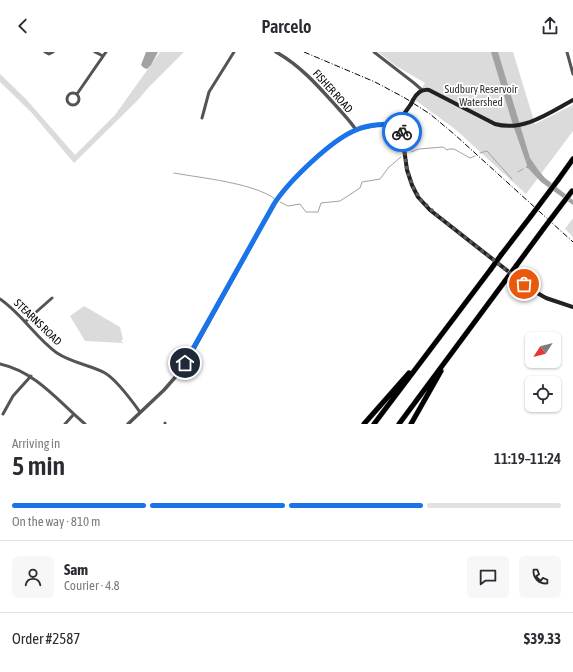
<!DOCTYPE html>
<meta charset="utf-8">
<style>
:root{--surface:#fff;--page:#f7f7f7;--text:#2b2b33;--muted:#7c7c81;--line:#e1e1e2;--accent:#1a73e8}
body{margin:0;font-family:"Asap Condensed",sans-serif;background:var(--page);color:var(--text);height:100vh;display:flex;flex-direction:column;font-size:15px;white-space:nowrap}
*{box-sizing:border-box;margin:0}
p{font-size:13px;color:var(--muted)}
.icon{flex:none;width:22px;height:22px;fill:none;stroke:currentColor;stroke-width:2;stroke-linecap:round;stroke-linejoin:round}
.map{position:relative;height:372px;overflow:hidden}
.panel{display:flex;flex-direction:column;background:var(--surface);flex:1}
.panel>*{flex:none}
.needle{width:26px;rotate:234deg}
.tools{position:absolute;left:525px;top:280px;display:grid;gap:8px}
.tools a{display:grid;place-items:center;width:36px;height:36px;border-radius:6px;background:var(--surface);box-shadow:0 1px 3px #0004;font-size:20px}
.pin{position:absolute;display:grid;place-items:center;width:34px;height:34px;color:#fff;margin:-17px;border:2px solid #fff;border-radius:50%;box-shadow:0 1px 4px #0007}
.courier{position:absolute;display:grid;place-items:center;width:40px;height:40px;margin:-20px;border:3px solid #1a73e8;border-radius:50%;background:#fff;color:#222;box-shadow:0 1px 5px #0007}
.summary em{font-style:normal;font-weight:600}
.summary div{display:flex;flex-direction:column-reverse}
.summary{display:flex;align-items:center;justify-content:space-between;height:68px;padding:0 12px}
h1{font-size:26px;font-weight:600;line-height:30px}
.bar{display:grid;grid-template-columns:repeat(4,1fr);gap:6px 4px;align-content:center;height:48px;padding:0 12px}
.bar i{height:5px;border-radius:3px;background:var(--line)}
.bar .active{background:var(--accent)}
.bar p{grid-column:span 4}
.line{display:flex;align-items:center;gap:10px;padding:0 12px;border-top:1px solid var(--line)}
.line div{flex:1}
.round{display:grid;place-items:center;flex:none;width:42px;height:42px;border-radius:6px;background:var(--page)}
header{display:flex;justify-content:space-between;align-items:center;height:52px;padding:0 12px;background:var(--surface);font-size:18px;font-weight:600}
.map>svg:first-child{display:block}
.green{fill:#dbdbdb}
.water{fill:#a2a2a2}
.lines{fill:none;stroke-linecap:round;stroke-linejoin:round}
.stream{stroke:#a2a2a2;stroke-width:1}
.motorway-casing{stroke:#dbdbdb;stroke-width:6}
.minor{stroke:#545454;stroke-width:3}
.tertiary{stroke:#545454;stroke-width:3.5}
.secondary{stroke:#212121;stroke-width:4}
.motorway{stroke:#000;stroke-width:5}
.rail{stroke:#000;stroke-width:1;stroke-dasharray:6 2 1 2;stroke-linecap:butt}
.motorway-bridge-casing{stroke:#dbdbdb;stroke-width:6;stroke-linecap:butt}
.secondary-bridge{stroke:#212121;stroke-width:4}
.motorway-bridge{stroke:#000;stroke-width:5}
.done{stroke:#595959;stroke-width:4;stroke-dasharray:0 7.2}
.route{stroke:#1a73e8;stroke-width:5}
.labels{text-anchor:middle;dominant-baseline:central;stroke-width:3.5;stroke-linejoin:round;paint-order:stroke}
.park-label{font-size:11px;fill:#323232;stroke:#fff}
.street-label{font-size:11px;fill:#000;stroke:#fff}
</style>
<header><svg class="icon" aria-label="back" viewBox="0 0 24 24"><path d="M15 5l-7 7 7 7"/></svg>Parcelo<svg class="icon" aria-label="share" viewBox="0 0 24 24"><path d="M12 15V3M7 8l5-5 5 5M5 13v7h14v-7"/></svg></header>
<div class="map">
<svg width="573" height="372" viewBox="0 0 573 372">
<rect width="100%" height="100%" fill="#fff"/>
<path class="green" d="M160 0H184L148 36 137 49 74 111 31 60 0 30V22L26 47 75 103 115 63Z
M378 0H513L535 72 573 53V79L526 142 455 77 415 48 425 31 396 14Z
M573 166V185L565 177Z
M84 254 120 275 123 287 121 289 124 291 85 289 70 264Z"/>
<path class="water" d="M146 0H158L151 13 147 17 144 16 141 13Z
M491 0H498L530 106 539 119 545 126 573 148V153L541 130 528 116H526L527 113 512 70Z"/>
<g class="lines">
<path class="stream" d="M411 100 419 97 443 95 447 98 449 97H454L470 106 475 104
M480 101 487 99 512 127
M518 120 523 117
M174 121C201 126 254 131 275 147
M280 150 288 154 300 152 306 160H318L321 151 340 149 360 136 362 130 380 127 389 115 401 105"/>
<defs>
<path id="motorway" d="M558 128 573 107
M501 203 531 164
M516 214 544 176
M364 372 409 321
M374 372 491 217
M399 372 505 229
M411 372 441 319"/>
</defs>
<use href="#motorway" class="motorway-casing"/>
<path class="minor" d="M45 0 49 2 53 0
M95 0 103 4
M374 0 414 31 422 38
M567 0 573 22
M67 47a6 6 0 1 1 12 0a6 6 0 1 1-12 0Z
M77 42 106 0
M202 66 209 40 234 0
M0 247C22 262 36 286 57 301 72 311 90 313 105 321 117 328 132 349 140 360
M25 270 52 246
M0 312C36 320 58 349 85 372
M3 362 13 344 31 324
M165 371V372
M65 372 74 362"/>
<path class="tertiary" d="M276 0C301 14 319 35 338 56 344 63 351 70 356 78
M128 372 164 338 178 322 194 297 274 152C288 130 331 88 356 78 369 73 387 72 401 72"/>
<path class="secondary" d="M413 48C417 41 421 37 429 38L495 72C523 80 549 61 573 48
M411 52 404 62 401 75 407 118 412 133 418 145 430 158 532 238 546 246 573 255"/>
<use href="#motorway" class="motorway"/>
<path class="rail" d="M304 0 375 30 405 46 430 62 454 82 573 190"/>
<defs>
<path id="motorway-bridge" d="M531 164 558 128
M544 176 572 139
M491 217 501 203
M505 229 516 214"/>
</defs>
<use href="#motorway-bridge" class="motorway-bridge-casing"/>
<path class="secondary-bridge" d="M411 52 413 48"/>
<use href="#motorway-bridge" class="motorway-bridge"/>
</g>
<g class="lines">
<path class="done" d="M402 80 407 118 414 137 421 148 438 164 524 232"/>
<path class="route" d="M185 311 274 152C288 130 331 88 356 78 369 72 387 72 401 72L402 80"/>
</g>
<g class="labels">
<g class="park-label">
<text x="481" y="37">Sudbury Reservoir<tspan x="481" dy="13">Watershed</tspan></text>
</g>
<g class="street-label">
<text transform="translate(333 39) rotate(48)">FISHER ROAD</text>
<text transform="translate(38 270) rotate(44)">STEARNS ROAD</text>
</g>
</g>
</svg>
<div class="tools">
<a><svg class="needle" viewBox="-14 -14 28 28"><path d="M0-13l5 13h-10z" fill="#e53935"/><path d="M0 13l5-13h-10z" fill="#7c7c81"/></svg></a>
<a><svg class="icon" aria-label="locate" viewBox="0 0 24 24"><circle cx="12" cy="12" r="6"/><path d="M12 2v4M12 18v4M2 12h4M18 12h4"/></svg></a>
</div>
<div class="pin" style="left:524px;top:232px;background:#ea580c"><svg class="icon" aria-label="bag" viewBox="0 0 24 24"><path d="M5 8h14l-1 12H6zM9 8a3 3 0 0 1 6 0"/></svg></div>
<div class="pin" style="left:185px;top:311px;background:#1f2937"><svg class="icon" aria-label="home" viewBox="0 0 24 24"><path d="M3 11l9-7 9 7M6 9v11h12V9"/></svg></div>
<div class="courier" style="left:402px;top:80px"><svg class="icon" aria-label="bike" viewBox="0 0 24 24"><circle cx="6" cy="16" r="4"/><circle cx="18" cy="16" r="4"/><path d="M6 16l4-8h5l3 8M10 8l3 8H6M13 5h3"/></svg></div>
</div>
<section class="panel">
<div class="summary"><div><h1>5 min</h1><p>Arriving in</p></div><em>11:19–11:24</em></div>
<div class="bar"><i class="active"></i><i class="active"></i><i class="active"></i><i></i><p>On the way · 810 m</p></div>
<div class="line" style="height:72px"><a class="round"><svg class="icon" aria-label="person" viewBox="0 0 24 24"><circle cx="12" cy="8" r="4"/><path d="M4 21q1-7 8-7t8 7"/></svg></a><div><b>Sam</b><p>Courier · 4.8</p></div><a class="round"><svg class="icon" aria-label="chat" viewBox="0 0 24 24"><path d="M4 5h16v11H9l-5 4z"/></svg></a><a class="round"><svg class="icon" aria-label="phone" viewBox="0 0 24 24"><path d="M5 4h4l2 5-3 2q2 4 5 5l2-3 5 2v4C11 20 4 13 5 4z"/></svg></a></div>
<div class="line" style="height:52px"><div>Order #2587</div><b>$39.33</b></div>
</section>
